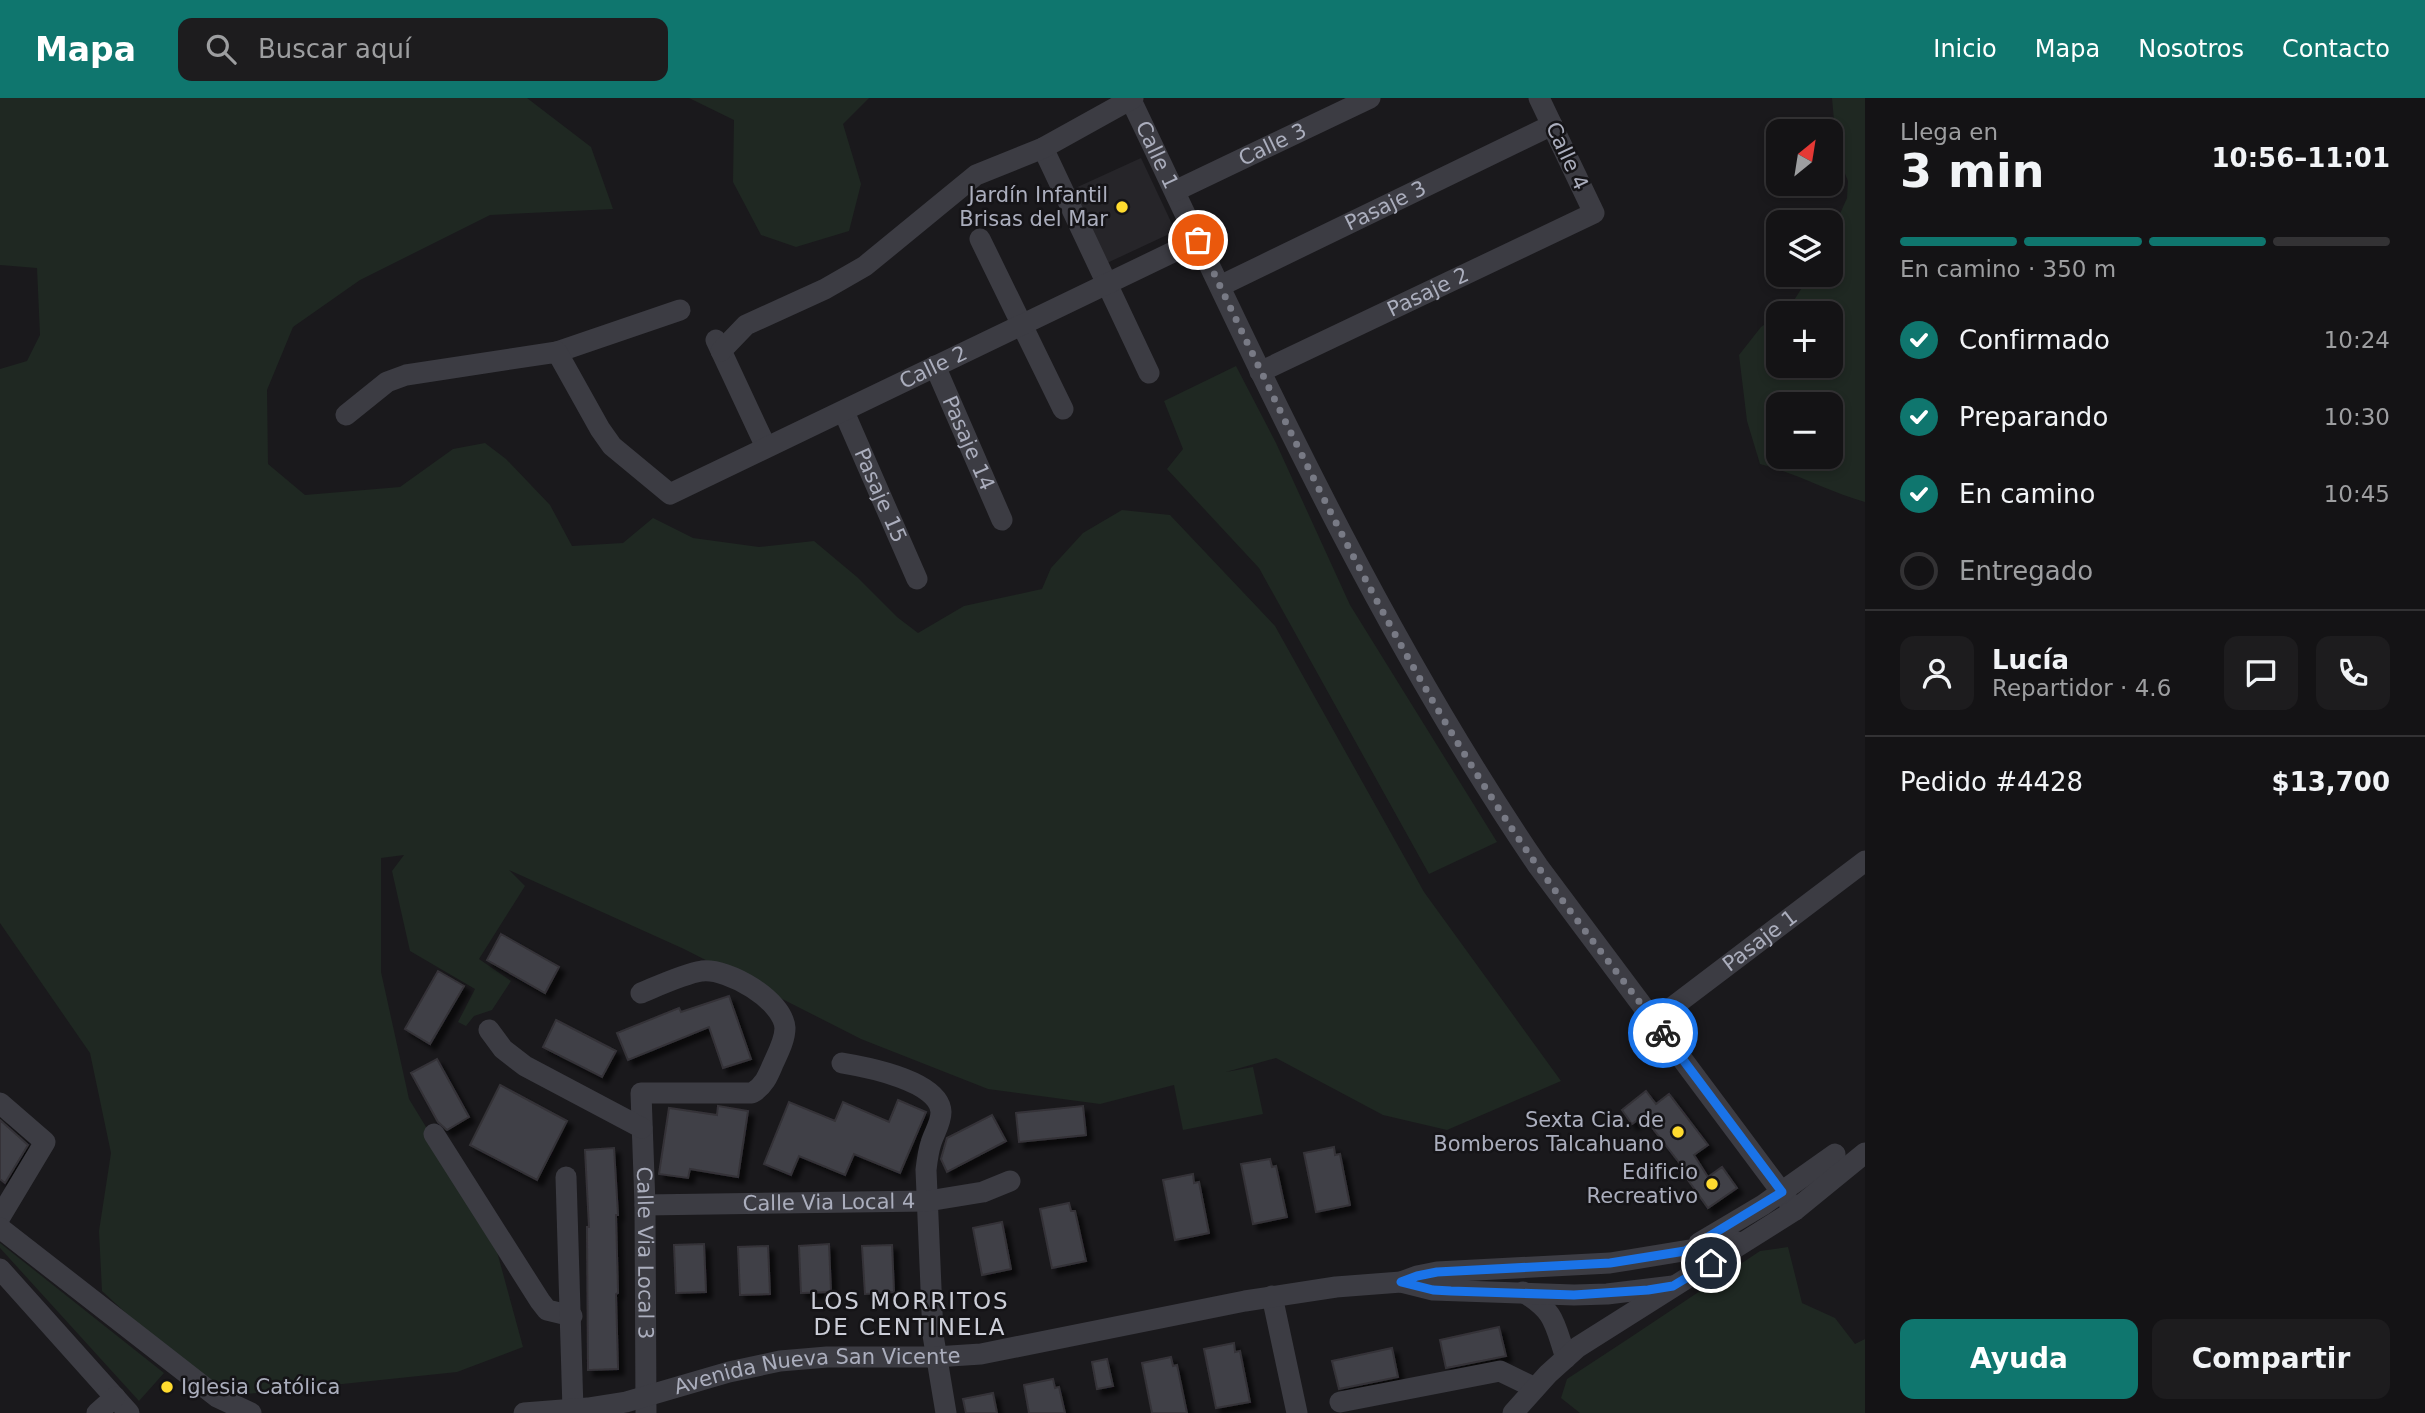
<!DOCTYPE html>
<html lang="es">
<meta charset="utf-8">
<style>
:root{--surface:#141315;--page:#1d1c1e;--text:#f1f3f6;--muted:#9d9ea0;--line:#333234;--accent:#0f766e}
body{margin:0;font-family:"DejaVu Sans",sans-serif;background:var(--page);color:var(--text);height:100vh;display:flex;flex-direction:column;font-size:26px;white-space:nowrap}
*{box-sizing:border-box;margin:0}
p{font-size:23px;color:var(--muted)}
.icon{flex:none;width:38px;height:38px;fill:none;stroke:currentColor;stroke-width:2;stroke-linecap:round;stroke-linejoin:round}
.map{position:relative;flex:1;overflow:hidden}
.drawer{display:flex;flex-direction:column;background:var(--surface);width:560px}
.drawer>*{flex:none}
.needle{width:46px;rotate:30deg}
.controls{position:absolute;left:1766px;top:21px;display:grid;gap:14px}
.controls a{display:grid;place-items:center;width:77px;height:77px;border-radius:14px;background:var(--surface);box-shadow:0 4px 10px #0003,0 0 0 2px var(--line);font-size:35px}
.pin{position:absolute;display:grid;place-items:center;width:60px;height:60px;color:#fff;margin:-30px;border:4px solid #fff;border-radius:50%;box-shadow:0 2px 7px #0007}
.courier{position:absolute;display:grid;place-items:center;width:70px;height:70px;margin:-35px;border:5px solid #1a73e8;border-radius:50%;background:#fff;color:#222;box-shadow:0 2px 9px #0007}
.overview em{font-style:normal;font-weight:700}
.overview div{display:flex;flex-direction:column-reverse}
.overview{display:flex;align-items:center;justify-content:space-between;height:119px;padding:0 35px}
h1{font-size:46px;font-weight:700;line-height:52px}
.bar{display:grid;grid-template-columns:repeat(4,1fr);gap:10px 7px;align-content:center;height:84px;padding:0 35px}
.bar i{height:9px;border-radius:5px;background:var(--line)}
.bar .selected{background:var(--accent)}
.bar p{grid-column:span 4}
.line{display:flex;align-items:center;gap:18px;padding:0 35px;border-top:2px solid var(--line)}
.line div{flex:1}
.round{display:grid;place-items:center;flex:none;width:74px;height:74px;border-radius:14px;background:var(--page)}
ol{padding:0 35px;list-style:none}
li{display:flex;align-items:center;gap:21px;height:77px}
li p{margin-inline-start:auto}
li .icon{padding:7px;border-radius:50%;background:var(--accent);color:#fff;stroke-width:4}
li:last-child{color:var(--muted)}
li i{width:38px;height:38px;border:4px solid var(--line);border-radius:50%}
.primary-button{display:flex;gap:14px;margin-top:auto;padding:14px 35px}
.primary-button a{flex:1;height:80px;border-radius:14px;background:var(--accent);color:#fff;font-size:28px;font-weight:700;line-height:80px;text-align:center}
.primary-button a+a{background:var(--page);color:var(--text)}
header{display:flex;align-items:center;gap:42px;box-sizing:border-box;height:98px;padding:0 35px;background:var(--accent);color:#fff}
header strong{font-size:33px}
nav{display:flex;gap:38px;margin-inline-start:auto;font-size:24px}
.search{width:490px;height:63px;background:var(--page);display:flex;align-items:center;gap:18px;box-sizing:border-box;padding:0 24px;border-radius:14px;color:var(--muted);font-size:26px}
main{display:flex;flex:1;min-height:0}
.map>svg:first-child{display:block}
.built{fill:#262529}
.green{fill:#1f2822;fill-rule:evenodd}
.building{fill:#414147;stroke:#343338;stroke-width:2;filter:url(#shadow)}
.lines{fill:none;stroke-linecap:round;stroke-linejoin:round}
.minor{stroke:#3c3c43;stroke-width:21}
.done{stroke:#787a85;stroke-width:7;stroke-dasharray:0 12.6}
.route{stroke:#1a73e8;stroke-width:9}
.poi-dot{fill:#ffdb2f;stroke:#151417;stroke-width:2.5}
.labels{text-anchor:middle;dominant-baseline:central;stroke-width:5;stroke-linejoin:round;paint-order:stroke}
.street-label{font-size:21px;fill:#abaebd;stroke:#151417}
.poi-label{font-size:21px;fill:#abaebd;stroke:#151417;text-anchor:end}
.neighbourhood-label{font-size:23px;letter-spacing:2px;fill:#ccced8;stroke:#151417}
</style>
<header>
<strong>Mapa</strong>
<div class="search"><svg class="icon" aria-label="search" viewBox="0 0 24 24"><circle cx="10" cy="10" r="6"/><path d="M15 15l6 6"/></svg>Buscar aquí</div>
<nav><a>Inicio</a><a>Mapa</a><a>Nosotros</a><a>Contacto</a></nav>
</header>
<main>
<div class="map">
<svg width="1865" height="1315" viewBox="0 0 1865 1315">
<defs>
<filter id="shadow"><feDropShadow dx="5.5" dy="5.5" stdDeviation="2" flood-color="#0009"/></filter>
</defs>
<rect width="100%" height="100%" fill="#1a191c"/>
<path class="built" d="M1141 60 1172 126 1167 137 1107 165 1071 92Z"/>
<path class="green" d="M0 0H527L591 49 613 111 490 117 360 182 293 229 267 292 268 366 305 397 400 389 453 351 485 345 506 361 550 407 572 448 623 445 653 420 693 440 759 449 814 443 857 479 897 519 918 535 964 508 1042 491 1051 470 1083 435 1122 412 1170 417 1275 528 1424 794 1561 983 1447 1032 1383 1017 1276 960 1226 974 1253 969 1263 1016 1183 1032 1174 987 1100 1006 988 991 861 941 684 851 509 772 525 788 479 861 511 883 492 912 474 918 466 928 458 924 475 891 410 853 392 773 404 757 381 760V874L409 1001 493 1139 523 1249 457 1274 217 1299 102 1193 99 1133 111 1055 90 955 0 825V271L27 263 40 237 37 170 0 167Z
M689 0H869L843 26 861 86 849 133 796 149 761 137 733 84 734 22Z
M1832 0H1865V404C1829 394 1796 375 1760 366L1747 323 1739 257 1761 229 1778 217V268H1830V215H1780L1791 207 1810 177H1830L1831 143 1838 132 1839 118 1847 100 1848 83 1837 56ZM1830 306V359H1778V306Z
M1236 268 1276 345 1350 507 1497 744 1429 776 1259 470 1167 371 1183 351 1164 303Z
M0 1145 164 1275 139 1303 0 1150Z
M1788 1149 1802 1205 1835 1220 1855 1246 1865 1241V1315H1580L1561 1300 1567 1281 1628 1241 1760 1153Z"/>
<path class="building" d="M501 836 559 869 545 895 487 862Z
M438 873 464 888 430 946 405 931Z
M729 898 751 961 723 970 709 929 628 962 617 935 679 910 681 914Z
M556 922 616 953 602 979 543 949Z
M437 961 469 1019 447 1032 438 1024 411 975Z
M500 987 567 1023 537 1082 470 1047Z
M1646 993 1656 1006 1669 996 1708 1047 1694 1057 1708 1079 1722 1069 1737 1090 1708 1110 1688 1082 1691 1080 1643 1018 1632 1026 1622 1012Z
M898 1002 926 1014 900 1075 854 1056 845 1077 799 1058 791 1077 764 1066 789 1004 835 1023 843 1004 889 1024Z
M718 1008 748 1013 738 1079 690 1071 688 1080 659 1076 669 1010 717 1017Z
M1083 1008 1086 1037 1019 1044 1016 1015Z
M992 1017 1006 1043 947 1074 941 1061 947 1040Z
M0 1022 28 1047 5 1085 0 1081Z
M1334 1049 1335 1057 1340 1056 1350 1107 1316 1114 1304 1055Z
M614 1050 618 1117H616L618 1195 616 1196 618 1271 588 1272 587 1129H589L585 1052Z
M1270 1061 1272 1069 1276 1068 1287 1119 1253 1126 1241 1066Z
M1193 1076 1194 1085 1199 1084 1209 1135 1175 1142 1163 1082Z
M1069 1105 1071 1113H1075L1086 1163 1052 1170 1040 1111Z
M1002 1124 1011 1171 982 1177 973 1130Z
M704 1146 706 1194 676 1195 674 1147Z
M829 1146 831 1194 801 1195 799 1148Z
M892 1147 894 1194 865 1196 862 1148Z
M768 1148 770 1196 740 1197 738 1149Z
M1499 1229 1506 1258 1446 1270 1440 1242Z
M1234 1245 1235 1254 1240 1253 1250 1304 1216 1310 1204 1251Z
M1392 1250 1398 1279 1339 1291 1332 1263Z
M1171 1259 1173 1268 1177 1267 1187 1315H1152L1142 1265Z
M1107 1261 1113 1288 1097 1291 1092 1264Z
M1053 1281 1055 1290 1059 1289 1065 1315H1029L1024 1287Z
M993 1295 997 1315H966L963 1301Z"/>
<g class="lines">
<g class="minor">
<path id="s1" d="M1130 0C1255 262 1374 527 1538 768L1795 1112"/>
<path d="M1043 50 1149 275"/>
<path id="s2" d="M1175 93 1370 0"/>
<path d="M980 141 1063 311"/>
<path id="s3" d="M1220 188 1552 27"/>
<path d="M716 242 766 349"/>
<path d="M721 253 746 227 825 191 865 168 976 77 1043 50 1133 0"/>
<path d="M557 254 680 212"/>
<path id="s4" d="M935 268 1002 422"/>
<path id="s5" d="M1260 274 1594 115 1539 0"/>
<path id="s6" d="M844 314 917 481"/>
<path id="s7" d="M346 317 387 284 406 277 557 254 600 331 612 348 670 396 1198 142"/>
<path id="s8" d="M641 895C658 888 683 876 702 873 728 870 783 902 785 930 785 942 778 955 773 966 768 978 764 988 752 995H641L645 1107 646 1315"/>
<path id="s9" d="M1654 923 1865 763"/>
<path d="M489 932 503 951 525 968 642 1030"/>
<path d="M842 965C866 969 940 983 941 1014 941 1025 934 1035 931 1045 928 1054 927 1063 926 1072L933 1237 946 1315"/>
<path d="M0 1005 45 1044 0 1119"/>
<path d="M434 1036 540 1203 547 1212 572 1218"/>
<path d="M566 1079 573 1312"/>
<path id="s10" d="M645 1107 928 1103 983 1094 1010 1083"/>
<path d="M0 1130 217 1299 251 1315"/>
<path d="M1699 1145 1763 1107 1835 1056"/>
<path d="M0 1171 129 1315"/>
<path d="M1401 1184 1417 1178 1437 1174 1610 1165 1738 1144"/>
<path d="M1523 1194C1556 1214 1554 1225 1566 1260"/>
<path d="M1272 1198 1297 1315"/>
<path d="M1340 1304 1500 1273 1535 1290"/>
<path d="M97 1315 115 1299"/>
<path id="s11" d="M524 1315 588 1310 626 1304 729 1274 780 1263 827 1259H935L981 1256 1245 1203 1336 1189 1401 1184 1433 1192 1574 1197 1607 1196 1673 1188"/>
<path d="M1513 1315 1548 1276 1578 1249 1795 1112 1865 1055"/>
</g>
</g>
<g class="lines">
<path class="done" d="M1198 142C1292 338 1384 535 1503 717 1552 793 1609 863 1663 935"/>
<path class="route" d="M1663 935 1782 1094 1685 1153 1610 1165 1437 1174 1417 1178 1401 1184 1433 1192 1451 1193 1574 1197 1648 1192 1673 1188 1711 1165"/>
</g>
<g class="poi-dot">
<circle cx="1122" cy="109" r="7"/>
<circle cx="1678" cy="1034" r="7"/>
<circle cx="1712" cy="1086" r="7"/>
<circle cx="167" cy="1289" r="7"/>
</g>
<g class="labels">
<g class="street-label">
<text stroke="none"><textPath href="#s2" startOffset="108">Calle 3</textPath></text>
<text stroke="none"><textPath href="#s1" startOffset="63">Calle 1</textPath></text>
<text transform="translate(1567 58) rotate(65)">Calle 4</text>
<text stroke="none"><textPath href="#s3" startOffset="184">Pasaje 3</textPath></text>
<text stroke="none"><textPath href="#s5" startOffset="186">Pasaje 2</textPath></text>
<text stroke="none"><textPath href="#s7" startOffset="702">Calle 2</textPath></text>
<text stroke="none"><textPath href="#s4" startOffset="84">Pasaje 14</textPath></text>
<text stroke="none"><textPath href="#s6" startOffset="91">Pasaje 15</textPath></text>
<text stroke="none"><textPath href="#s9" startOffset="133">Pasaje 1</textPath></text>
<text stroke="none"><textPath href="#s10" startOffset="184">Calle Via Local 4</textPath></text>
<text stroke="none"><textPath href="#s8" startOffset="518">Calle Via Local 3</textPath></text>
<text stroke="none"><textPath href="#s11" startOffset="298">Avenida Nueva San Vicente</textPath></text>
</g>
<g class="poi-label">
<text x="1108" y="97">Jardín Infantil<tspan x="1108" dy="24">Brisas del Mar</tspan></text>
<text x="1664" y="1022">Sexta Cia. de<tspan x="1664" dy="24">Bomberos Talcahuano</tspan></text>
<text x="1698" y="1074">Edificio<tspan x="1698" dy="24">Recreativo</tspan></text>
<text x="181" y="1289" text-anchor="start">Iglesia Católica</text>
</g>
<g class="neighbourhood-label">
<text x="910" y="1203">LOS MORRITOS<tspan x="910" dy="26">DE CENTINELA</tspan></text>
</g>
</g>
</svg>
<div class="controls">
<a><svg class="needle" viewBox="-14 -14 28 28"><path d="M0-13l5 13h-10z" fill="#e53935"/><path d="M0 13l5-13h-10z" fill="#9d9ea0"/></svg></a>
<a><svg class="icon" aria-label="layers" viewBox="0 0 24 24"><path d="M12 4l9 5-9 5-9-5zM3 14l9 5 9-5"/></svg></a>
<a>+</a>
<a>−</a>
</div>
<div class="pin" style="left:1198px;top:142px;background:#ea580c"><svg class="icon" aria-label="bag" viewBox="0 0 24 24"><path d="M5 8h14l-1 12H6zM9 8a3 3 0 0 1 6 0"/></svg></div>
<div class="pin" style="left:1711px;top:1165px;background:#1f2937"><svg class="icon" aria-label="home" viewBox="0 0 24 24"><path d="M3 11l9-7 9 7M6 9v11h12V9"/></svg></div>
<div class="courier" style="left:1663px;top:935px"><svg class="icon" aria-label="bike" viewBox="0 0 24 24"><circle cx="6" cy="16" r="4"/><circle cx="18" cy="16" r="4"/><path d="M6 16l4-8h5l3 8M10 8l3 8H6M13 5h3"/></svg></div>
</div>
<section class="drawer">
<div class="overview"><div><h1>3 min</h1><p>Llega en</p></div><em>10:56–11:01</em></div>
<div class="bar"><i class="selected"></i><i class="selected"></i><i class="selected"></i><i></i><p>En camino · 350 m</p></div>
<ol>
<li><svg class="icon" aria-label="check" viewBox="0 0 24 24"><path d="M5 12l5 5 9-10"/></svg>Confirmado<p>10:24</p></li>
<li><svg class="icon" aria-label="check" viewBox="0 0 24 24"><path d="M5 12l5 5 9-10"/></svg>Preparando<p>10:30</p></li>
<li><svg class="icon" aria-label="check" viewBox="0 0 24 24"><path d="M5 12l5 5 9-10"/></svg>En camino<p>10:45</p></li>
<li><i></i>Entregado</li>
</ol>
<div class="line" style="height:126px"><a class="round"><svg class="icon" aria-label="person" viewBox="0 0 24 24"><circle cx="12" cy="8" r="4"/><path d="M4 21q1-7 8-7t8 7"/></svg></a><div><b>Lucía</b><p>Repartidor · 4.6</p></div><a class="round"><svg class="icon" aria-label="chat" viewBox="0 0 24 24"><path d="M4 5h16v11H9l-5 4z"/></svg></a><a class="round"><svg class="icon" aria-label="phone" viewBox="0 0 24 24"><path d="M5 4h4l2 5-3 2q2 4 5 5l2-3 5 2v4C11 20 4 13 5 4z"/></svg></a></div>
<div class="line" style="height:91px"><div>Pedido #4428</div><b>$13,700</b></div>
<div class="primary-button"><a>Ayuda</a><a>Compartir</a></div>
</section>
</main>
